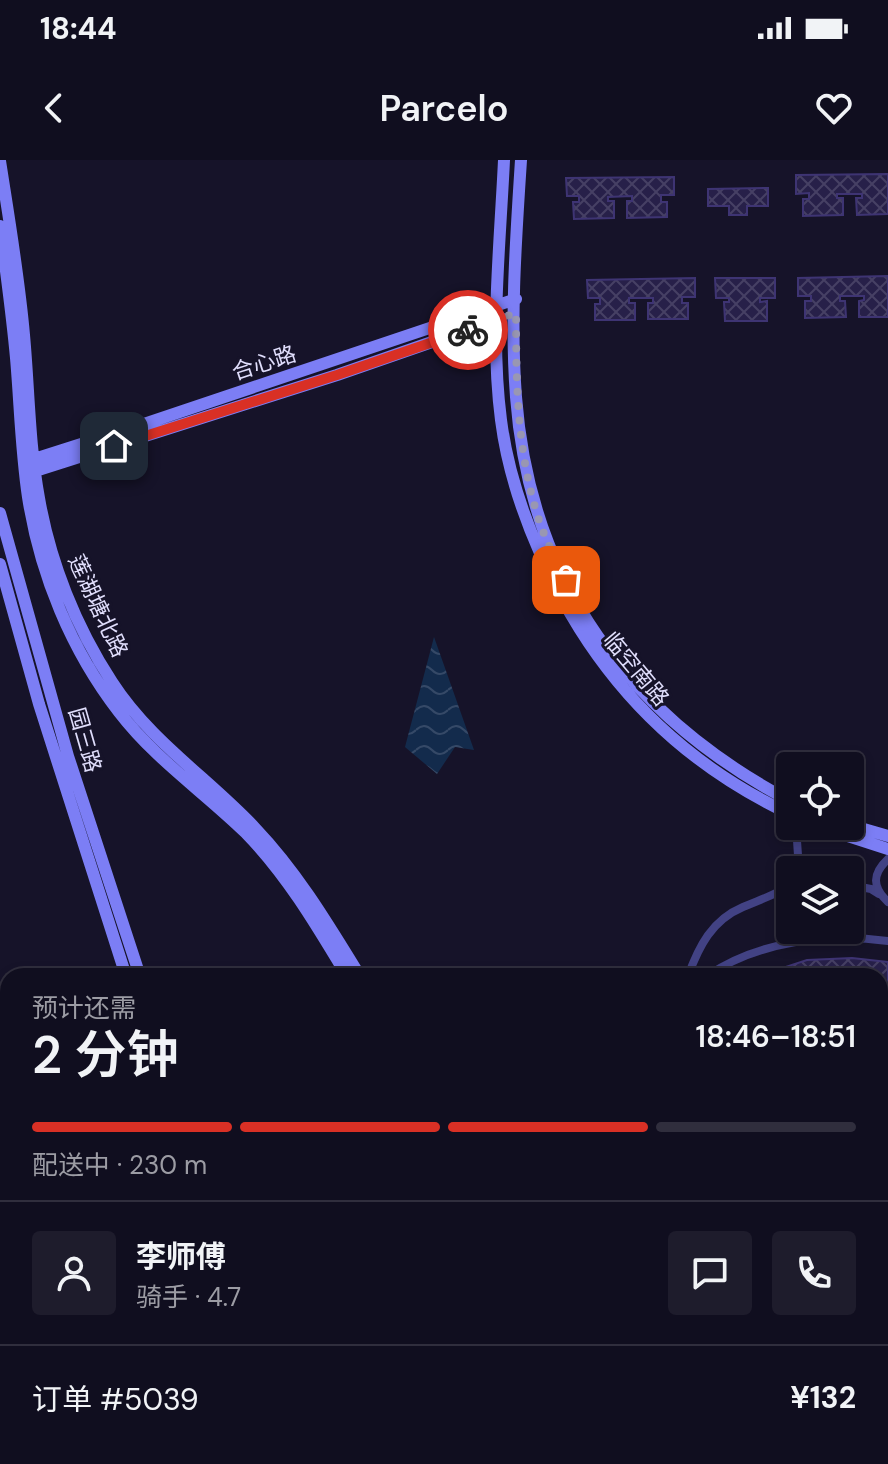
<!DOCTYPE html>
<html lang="zh">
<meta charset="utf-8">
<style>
:root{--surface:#100e1f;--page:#1e1c2c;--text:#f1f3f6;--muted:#9c9ca4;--line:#302e3d;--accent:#d93025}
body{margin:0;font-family:"DM Sans","Noto Sans SC",sans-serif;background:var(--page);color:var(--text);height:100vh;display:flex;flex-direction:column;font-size:30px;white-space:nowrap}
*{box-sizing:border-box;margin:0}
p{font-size:26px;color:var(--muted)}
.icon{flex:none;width:44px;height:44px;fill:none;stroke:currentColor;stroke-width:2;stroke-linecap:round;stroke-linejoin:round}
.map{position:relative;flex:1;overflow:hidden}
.side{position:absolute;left:0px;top:808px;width:888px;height:496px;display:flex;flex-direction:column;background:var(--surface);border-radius:24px 24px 0 0;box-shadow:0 4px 12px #0003,0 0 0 2px var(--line)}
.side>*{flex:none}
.fabs{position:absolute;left:776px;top:592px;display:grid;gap:16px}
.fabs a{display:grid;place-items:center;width:88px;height:88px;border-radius:8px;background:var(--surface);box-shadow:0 4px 12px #0003,0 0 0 2px var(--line);font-size:40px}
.pin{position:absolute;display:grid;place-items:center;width:68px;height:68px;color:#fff;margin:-34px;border-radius:16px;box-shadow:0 4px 12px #0006}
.courier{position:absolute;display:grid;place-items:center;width:80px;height:80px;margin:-40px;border:6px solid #d93025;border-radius:50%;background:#fff;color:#222;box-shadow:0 2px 10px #0007}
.summary em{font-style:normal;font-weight:600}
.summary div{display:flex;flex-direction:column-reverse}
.summary{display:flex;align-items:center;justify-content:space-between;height:136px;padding:0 32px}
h1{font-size:52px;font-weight:600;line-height:60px}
.bar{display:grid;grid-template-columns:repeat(4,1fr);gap:12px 8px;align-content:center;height:96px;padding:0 32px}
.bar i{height:10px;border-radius:6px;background:var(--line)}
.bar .on{background:var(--accent)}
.bar p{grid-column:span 4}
.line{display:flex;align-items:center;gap:20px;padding:0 32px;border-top:2px solid var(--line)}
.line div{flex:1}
.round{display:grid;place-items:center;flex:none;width:84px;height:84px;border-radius:8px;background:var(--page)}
.status{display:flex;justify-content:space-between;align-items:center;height:56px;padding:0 40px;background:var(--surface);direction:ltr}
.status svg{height:22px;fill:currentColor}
header{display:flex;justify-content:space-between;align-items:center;height:104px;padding:0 32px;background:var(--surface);font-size:36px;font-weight:600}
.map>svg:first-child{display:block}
.water{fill:url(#water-waves)}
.building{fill:url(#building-cross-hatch);stroke:#3e3473;stroke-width:2}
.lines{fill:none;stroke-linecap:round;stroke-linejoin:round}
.lane{stroke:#424284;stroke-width:4}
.street{stroke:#424284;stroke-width:8}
.secondary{stroke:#7c7ef5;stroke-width:12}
.done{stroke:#9997b2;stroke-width:8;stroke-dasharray:0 14.4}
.route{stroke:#d93025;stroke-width:10}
.labels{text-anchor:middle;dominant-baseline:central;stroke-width:6;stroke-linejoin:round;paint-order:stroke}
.street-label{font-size:22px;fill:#e0defc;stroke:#161329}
</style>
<div class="status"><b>18:44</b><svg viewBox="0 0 49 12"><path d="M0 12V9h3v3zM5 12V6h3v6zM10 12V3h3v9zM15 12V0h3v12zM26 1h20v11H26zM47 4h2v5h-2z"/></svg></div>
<header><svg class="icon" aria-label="back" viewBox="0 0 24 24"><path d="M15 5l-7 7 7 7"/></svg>Parcelo<svg class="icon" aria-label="heart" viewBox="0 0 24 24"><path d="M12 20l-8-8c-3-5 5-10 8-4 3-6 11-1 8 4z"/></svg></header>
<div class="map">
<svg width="888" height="1304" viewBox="0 0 888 1304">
<defs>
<pattern id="water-waves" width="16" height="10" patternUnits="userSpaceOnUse" patternTransform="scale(2)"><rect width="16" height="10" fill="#132b4c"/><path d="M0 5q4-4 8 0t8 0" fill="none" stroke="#354967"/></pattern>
<pattern id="building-cross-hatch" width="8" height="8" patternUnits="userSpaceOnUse" patternTransform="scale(2)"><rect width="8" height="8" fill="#272049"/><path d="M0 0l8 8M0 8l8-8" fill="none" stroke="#464064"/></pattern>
</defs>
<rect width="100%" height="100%" fill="#161329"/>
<path class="water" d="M434 477 474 590 455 587 437 614 405 587Z
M880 937 888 943V1092L880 1091Z"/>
<path class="building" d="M888 14V54L857 55 856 38H862V34H837V38H843V55L803 56V39H809V33L796 34V15Z
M674 17V35H661V42H667V57L627 58V41H632V36L608 37V41H614V58L574 59 573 42H579V36H567L566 18Z
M768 28V46H747V55H729V46H708V29Z
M888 116V157H859V141L864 140V136H840V141H845L846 157 805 158V141H811V136H798V118Z
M695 118V137H682V143H688V159H648V143H653V138H629V143H635V160H595V144H600V138H588L587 120Z
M715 118H775V138H760V142L767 141V161H725L724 142H729V138H716Z
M852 798 888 802V832L880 831V816H758L807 800Z"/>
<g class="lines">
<path class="lane" d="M880 864 888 881"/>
<path class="street" d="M796 666 799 710
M888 699C872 714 872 727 888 742
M850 725 871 729 879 734
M688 816C699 786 712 760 743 747 759 740 776 735 790 725
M707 816C759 781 827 773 888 781
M880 854 888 856
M0 945H8
M880 1134 888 1142
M0 1284H8
M181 1296 305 1304
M502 1304 503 1296"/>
<path class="secondary" d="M504 0C500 86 490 175 501 260 507 307 521 350 540 393 591 511 673 599 790 654
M521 0C516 78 510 159 516 237 530 422 629 556 790 641
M0 1C9 59 19 117 24 175 29 229 29 284 39 338 50 402 76 467 112 522 150 581 208 618 255 668 297 712 328 764 360 816
M0 66C6 110 12 154 16 198 20 244 21 291 28 337 40 414 71 490 119 552 155 599 204 632 246 673 287 715 317 766 347 816
M28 301 144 264 516 139
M29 313 337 215 501 158
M0 353 68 596 140 816
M0 404 39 544 126 816
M850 665 888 676
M817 666 888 689
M180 1296 181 1304
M574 1296 578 1304
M588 1296 592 1304
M157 1304 158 1296"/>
</g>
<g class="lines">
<path class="done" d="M468 170 516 153C516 223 517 296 540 363 547 383 557 402 566 420"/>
<path class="route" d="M114 286 337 215 468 170"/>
</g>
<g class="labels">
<g class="street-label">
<text transform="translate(264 203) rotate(-18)">合心路</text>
<text transform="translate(98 446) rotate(65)">莲湖塘北路</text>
<text transform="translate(636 509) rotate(50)">临空南路</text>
<text transform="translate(85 580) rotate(74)">园三路</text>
</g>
</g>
</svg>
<div class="fabs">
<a><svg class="icon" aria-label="locate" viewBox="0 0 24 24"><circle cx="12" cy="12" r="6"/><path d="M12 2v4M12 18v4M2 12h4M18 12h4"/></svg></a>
<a><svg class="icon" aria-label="layers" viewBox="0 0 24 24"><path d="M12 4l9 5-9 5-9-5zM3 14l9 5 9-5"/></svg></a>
</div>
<div class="pin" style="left:566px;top:420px;background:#ea580c"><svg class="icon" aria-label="bag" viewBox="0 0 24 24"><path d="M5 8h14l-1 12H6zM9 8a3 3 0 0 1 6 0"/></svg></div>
<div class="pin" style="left:114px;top:286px;background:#1f2937"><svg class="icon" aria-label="home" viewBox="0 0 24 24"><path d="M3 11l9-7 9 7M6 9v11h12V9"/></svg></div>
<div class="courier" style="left:468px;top:170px"><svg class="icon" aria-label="bike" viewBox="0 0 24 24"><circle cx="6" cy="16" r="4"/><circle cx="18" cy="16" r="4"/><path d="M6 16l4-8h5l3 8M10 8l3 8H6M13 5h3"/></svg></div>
<section class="side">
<div class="summary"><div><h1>2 分钟</h1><p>预计还需</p></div><em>18:46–18:51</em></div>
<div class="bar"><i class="on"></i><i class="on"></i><i class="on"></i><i></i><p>配送中 · 230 m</p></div>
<div class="line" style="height:144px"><a class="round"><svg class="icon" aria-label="person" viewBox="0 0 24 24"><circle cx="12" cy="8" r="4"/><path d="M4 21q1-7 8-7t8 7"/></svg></a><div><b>李师傅</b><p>骑手 · 4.7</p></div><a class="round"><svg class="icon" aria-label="chat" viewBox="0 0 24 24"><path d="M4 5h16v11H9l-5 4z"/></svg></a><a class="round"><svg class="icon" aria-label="phone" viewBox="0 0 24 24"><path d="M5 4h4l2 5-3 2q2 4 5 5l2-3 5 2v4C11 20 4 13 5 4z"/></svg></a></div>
<div class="line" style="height:104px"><div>订单 #5039</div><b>¥132</b></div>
</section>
</div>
